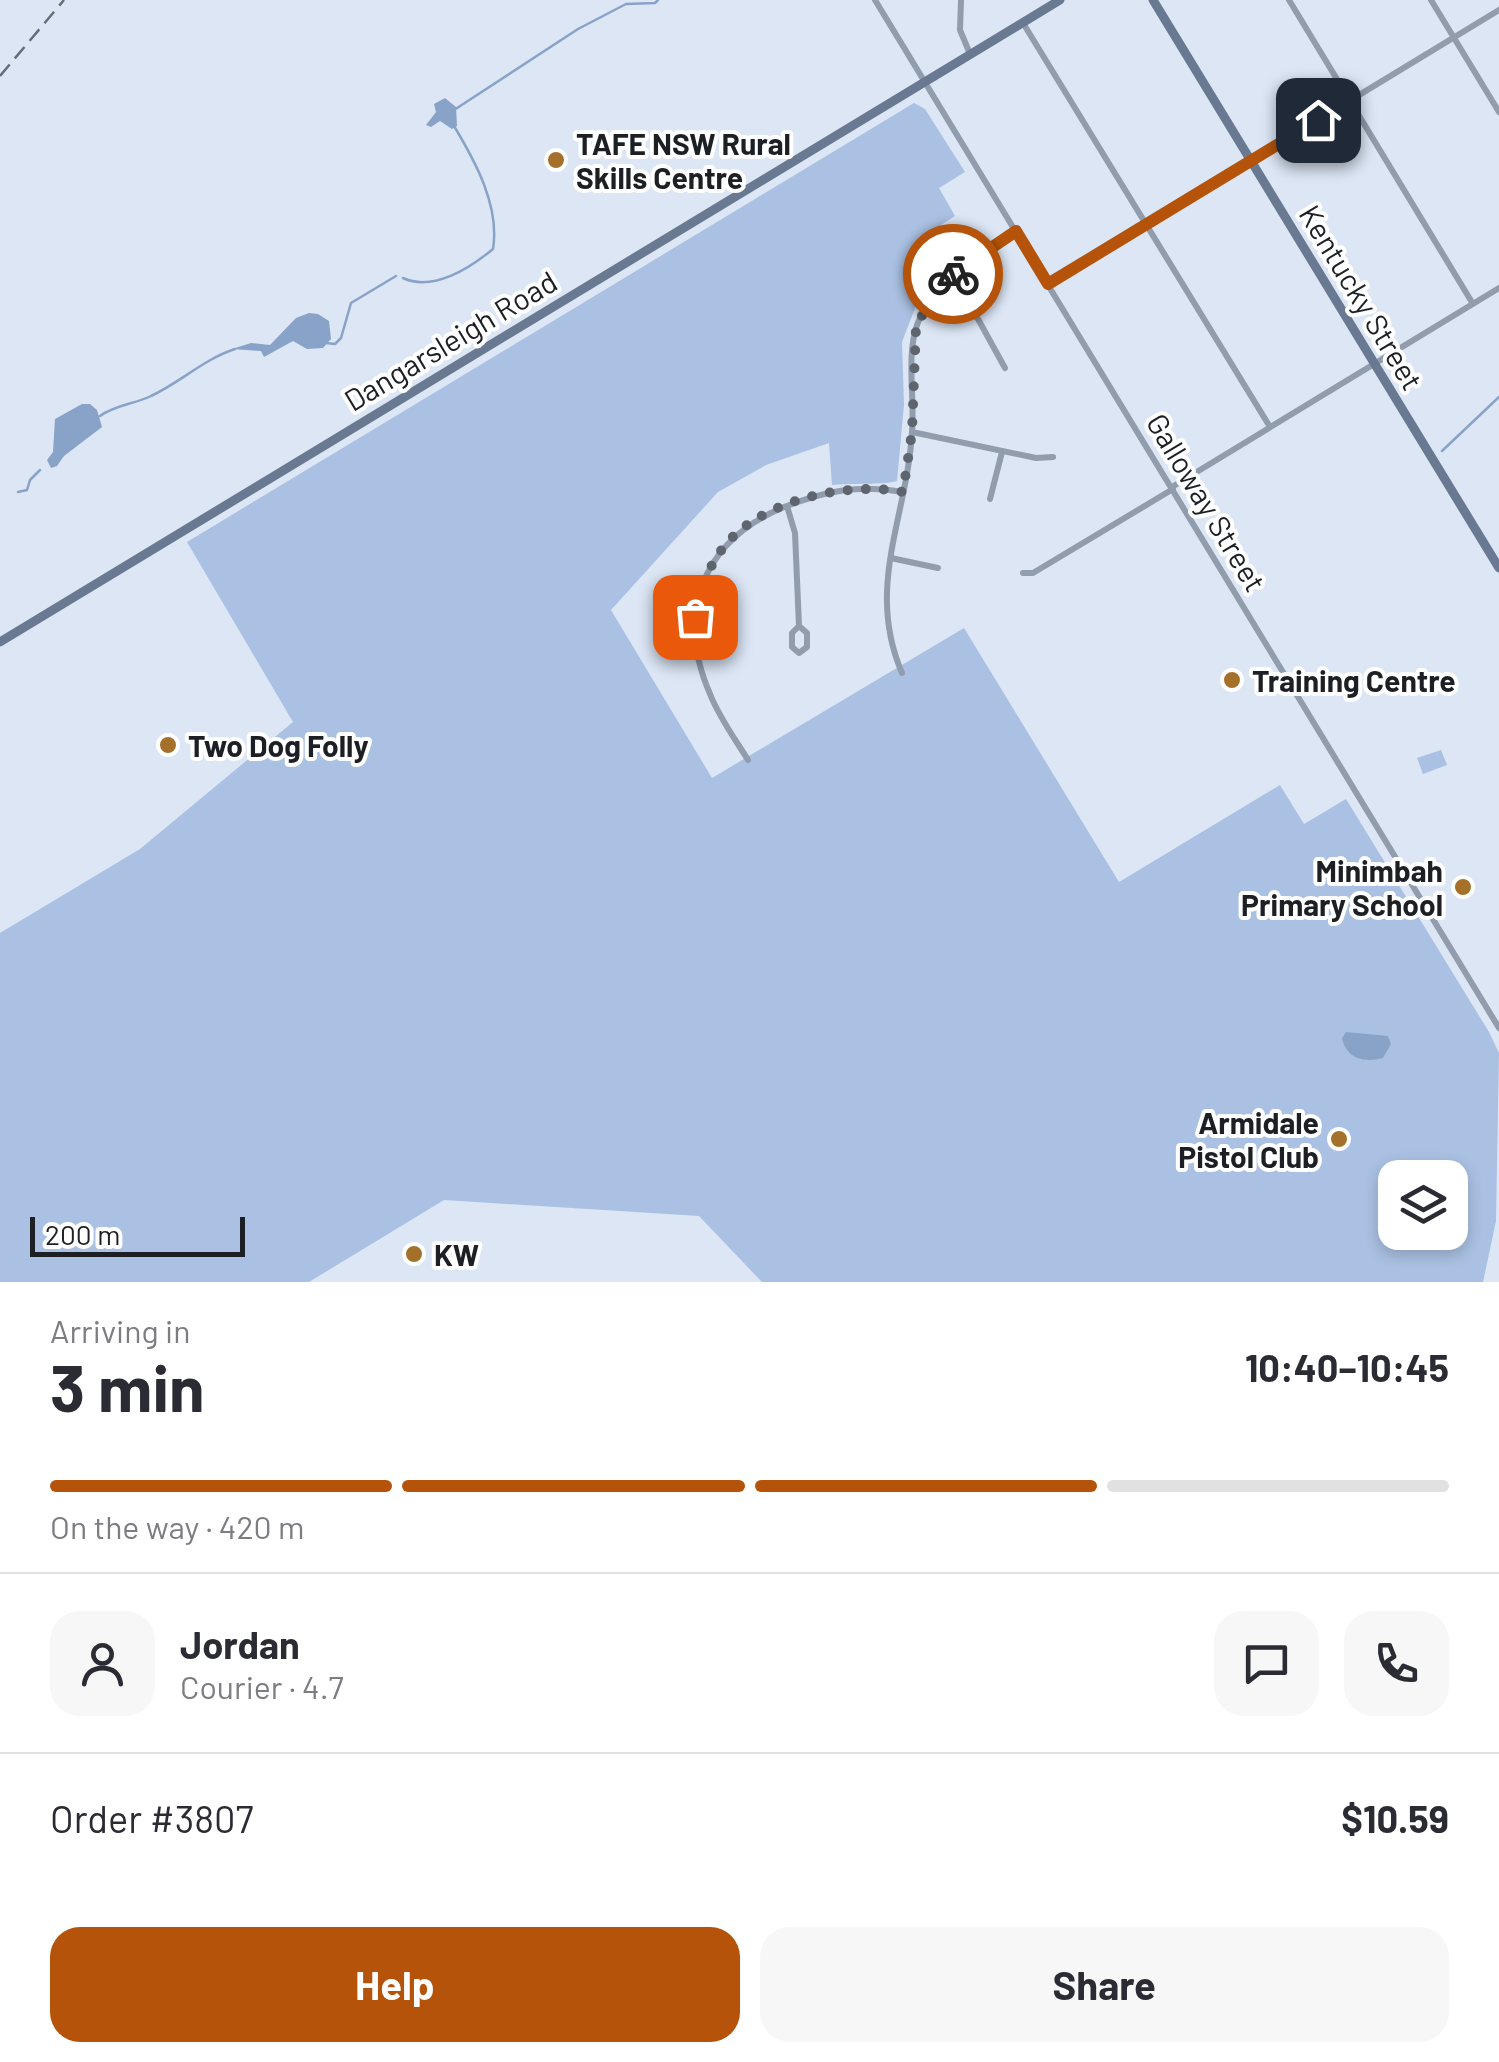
<!DOCTYPE html>
<meta charset="utf-8">
<style>
:root{--surface:#fff;--page:#f7f7f7;--text:#2b2b33;--muted:#7c7c81;--line:#e1e1e2;--accent:#b45309}
body{margin:0;font-family:Barlow,sans-serif;background:var(--page);color:var(--text);height:100vh;display:flex;flex-direction:column;font-size:38px;white-space:nowrap}
*{box-sizing:border-box;margin:0}
p{font-size:32px;color:var(--muted)}
.icon{flex:none;width:55px;height:55px;fill:none;stroke:currentColor;stroke-width:2;stroke-linecap:round;stroke-linejoin:round}
.map{position:relative;height:1282px;overflow:hidden}
.sheet{display:flex;flex-direction:column;background:var(--surface);flex:1}
.sheet>*{flex:none}
.fabs{position:absolute;left:1378px;top:1160px;display:grid;gap:20px}
.fabs a{display:grid;place-items:center;width:90px;height:90px;border-radius:20px;background:var(--surface);box-shadow:0 5px 15px #0003;font-size:50px}
.scale{position:absolute;left:30px;bottom:25px;width:215px;box-sizing:border-box;padding-left:10px;border:5px solid #1c2025;border-top:0;font-size:28px;line-height:35px;white-space:nowrap;color:#1c2025;-webkit-text-stroke:8px #fff;paint-order:stroke}
.pin{position:absolute;display:grid;place-items:center;width:85px;height:85px;color:#fff;margin:-42px;border-radius:20px;box-shadow:0 5px 15px #0006}
.courier{position:absolute;display:grid;place-items:center;width:100px;height:100px;margin:-50px;border:8px solid #b45309;border-radius:50%;background:#fff;color:#222;box-shadow:0 2px 12px #0007}
.overview em{font-style:normal;font-weight:700}
.overview div{display:flex;flex-direction:column-reverse}
.overview{display:flex;align-items:center;justify-content:space-between;height:170px;padding:0 50px}
h1{font-size:65px;font-weight:700;line-height:75px}
.bar{display:grid;grid-template-columns:repeat(4,1fr);gap:15px 10px;align-content:center;height:120px;padding:0 50px}
.bar i{height:12px;border-radius:8px;background:var(--line)}
.bar .selected{background:var(--accent)}
.bar p{grid-column:span 4}
.line{display:flex;align-items:center;gap:25px;padding:0 50px;border-top:2px solid var(--line)}
.line div{flex:1}
.round{display:grid;place-items:center;flex:none;width:105px;height:105px;border-radius:30px;background:var(--page)}
.action{display:flex;gap:20px;margin-top:auto;padding:20px 50px}
.action a{flex:1;height:115px;border-radius:30px;background:var(--accent);color:#fff;font-size:40px;font-weight:700;line-height:115px;text-align:center}
.action a+a{background:var(--page);color:var(--text)}
.map>svg:first-child{display:block}
.green{fill:#aac1e3;fill-rule:evenodd}
.water{fill:#89a2c8}
.lines{fill:none;stroke-linecap:round;stroke-linejoin:round}
.stream{stroke:#89a2c8;stroke-width:2.5}
.street{stroke:#919cad;stroke-width:6}
.secondary{stroke:#697991;stroke-width:9}
.rail{stroke:#676d76;stroke-width:2.5;stroke-dasharray:15 8;stroke-linecap:butt}
.done{stroke:#5f656e;stroke-width:10;stroke-dasharray:0 18}
.route{stroke:#b45309;stroke-width:12}
.poi-dot{fill:#a5712a;stroke:#fff;stroke-width:4}
.labels{text-anchor:middle;dominant-baseline:central;stroke-width:8;stroke-linejoin:round;paint-order:stroke}
.poi-label{font-size:30px;font-weight:bold;fill:#1c2025;stroke:#fff;text-anchor:start}
.street-label{font-size:30px;fill:#1c2025;stroke:#fff}
</style>
<div class="map">
<svg width="1499" height="1282" viewBox="0 0 1499 1282">
<rect width="100%" height="100%" fill="#dce6f5"/>
<path class="green" d="M914 103 925 109 965 172 939 188 955 216 938 227 956 257 924 285 902 342 904 405 897 481C884 485 850 483 832 485L829 443 766 465 718 492 611 610 712 778 964 628 1119 882 1280 785 1304 824 1346 799 1489 1032 1499 1053 1496 1221 1483 1282H762L699 1216 444 1200 309 1282H0V933L140 849 293 722 187 542ZM1395 1178H1450V1232H1395Z
M1441 750 1447 765 1423 774 1417 758Z"/>
<path class="water" d="M445 98 456 107 457 126 452 129 440 121 431 127 426 125 436 112 434 104Z
M309 313 318 314 329 321 331 339 323 348 307 349 293 341 264 357 261 351 232 349 251 343 270 345 296 318Z
M82 404H90L97 410 102 427 64 456 57 466 51 468 47 460 53 452 55 419Z
M1346 1032 1388 1036 1391 1044 1383 1058C1365 1063 1346 1059 1342 1038Z"/>
<g class="lines">
<path class="stream" d="M454 110 578 29 626 4 655 3 658 0
M403 278C433 292 470 268 493 249 500 206 475 161 454 126
M326 343 335 344 341 338 351 303 396 276
M100 416C115 405 135 404 151 396 181 382 204 359 235 349
M1442 451 1499 397
M18 492 27 490 30 480 40 470"/>
<path class="street" d="M875 0 1499 1028
M961 0 960 30 970 54
M1289 0 1473 304
M1431 0 1499 112
M1023 23 1270 427
M943 283 978 319 1005 368
M1048 284 1499 10
M912 432 1036 458 1053 457
M1172 487 1499 288
M990 499 1002 452
M787 506 795 533 799 626 807 633V647L799 653 792 647V633L799 626
M891 558 938 568
M1023 573H1033L1173 489
M663 614 695 617
M902 673C865 587 907 518 912 432 915 398 906 357 917 325 934 279 977 255 1015 231
M748 760C735 739 719 717 710 694 675 613 702 541 784 507 825 491 859 484 903 492"/>
<path class="secondary" d="M1153 0 1499 568
M0 642 1060 0"/>
<path class="rail" d="M0 76 64 0"/>
</g>
<g class="lines">
<path class="done" d="M695 617C701 594 706 571 720 552 755 501 845 481 903 492L912 432 916 327 932 297 953 274"/>
<path class="route" d="M953 274 1016 231 1048 284 1318 120"/>
</g>
<g class="poi-dot">
<circle cx="556" cy="160" r="10"/>
<circle cx="1232" cy="680" r="10"/>
<circle cx="168" cy="745" r="10"/>
<circle cx="1463" cy="887" r="10"/>
<circle cx="1339" cy="1139" r="10"/>
<circle cx="414" cy="1254" r="10"/>
</g>
<g class="labels">
<g class="poi-label">
<text x="576" y="143">TAFE NSW Rural<tspan x="576" dy="34">Skills Centre</tspan></text>
<text x="1252" y="680">Training Centre</text>
<text x="188" y="745">Two Dog Folly</text>
<text x="1443" y="870" text-anchor="end">Minimbah<tspan x="1443" dy="34">Primary School</tspan></text>
<text x="1319" y="1122" text-anchor="end">Armidale<tspan x="1319" dy="34">Pistol Club</tspan></text>
<text x="434" y="1254">KW</text>
</g>
<g class="street-label">
<text transform="translate(1362 297) rotate(59)">Kentucky Street</text>
<text transform="translate(450 340) rotate(-31)">Dangarsleigh Road</text>
<text transform="translate(1207 502) rotate(59)">Galloway Street</text>
</g>
</g>
</svg>
<div class="fabs">
<a><svg class="icon" aria-label="layers" viewBox="0 0 24 24"><path d="M12 4l9 5-9 5-9-5zM3 14l9 5 9-5"/></svg></a>
</div>
<div class="scale">200 m</div>
<div class="pin" style="left:695px;top:617px;background:#ea580c"><svg class="icon" aria-label="bag" viewBox="0 0 24 24"><path d="M5 8h14l-1 12H6zM9 8a3 3 0 0 1 6 0"/></svg></div>
<div class="pin" style="left:1318px;top:120px;background:#1f2937"><svg class="icon" aria-label="home" viewBox="0 0 24 24"><path d="M3 11l9-7 9 7M6 9v11h12V9"/></svg></div>
<div class="courier" style="left:953px;top:274px"><svg class="icon" aria-label="bike" viewBox="0 0 24 24"><circle cx="6" cy="16" r="4"/><circle cx="18" cy="16" r="4"/><path d="M6 16l4-8h5l3 8M10 8l3 8H6M13 5h3"/></svg></div>
</div>
<section class="sheet">
<div class="overview"><div><h1>3 min</h1><p>Arriving in</p></div><em>10:40–10:45</em></div>
<div class="bar"><i class="selected"></i><i class="selected"></i><i class="selected"></i><i></i><p>On the way · 420 m</p></div>
<div class="line" style="height:180px"><a class="round"><svg class="icon" aria-label="person" viewBox="0 0 24 24"><circle cx="12" cy="8" r="4"/><path d="M4 21q1-7 8-7t8 7"/></svg></a><div><b>Jordan</b><p>Courier · 4.7</p></div><a class="round"><svg class="icon" aria-label="chat" viewBox="0 0 24 24"><path d="M4 5h16v11H9l-5 4z"/></svg></a><a class="round"><svg class="icon" aria-label="phone" viewBox="0 0 24 24"><path d="M5 4h4l2 5-3 2q2 4 5 5l2-3 5 2v4C11 20 4 13 5 4z"/></svg></a></div>
<div class="line" style="height:130px"><div>Order #3807</div><b>$10.59</b></div>
<div class="action"><a>Help</a><a>Share</a></div>
</section>
